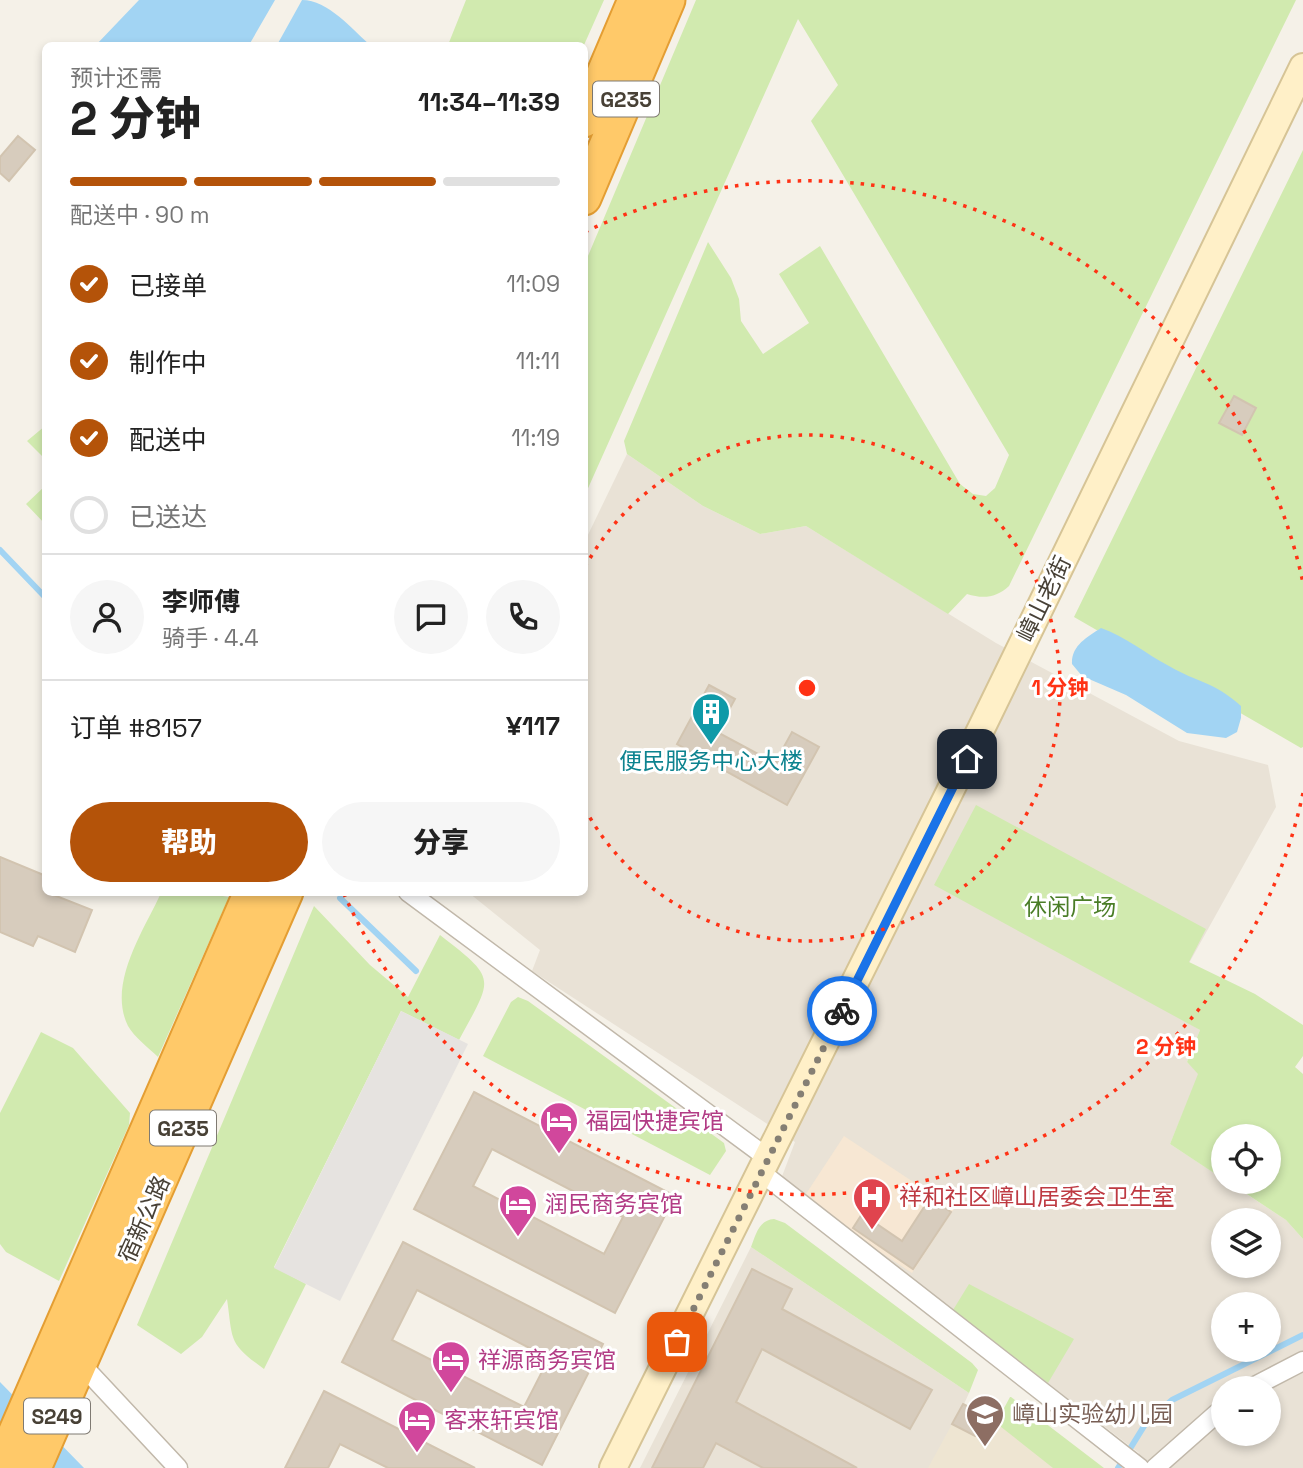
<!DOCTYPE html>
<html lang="zh">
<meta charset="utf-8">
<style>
:root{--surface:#fff;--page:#f6f6f6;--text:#222;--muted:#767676;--line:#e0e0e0;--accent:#b45309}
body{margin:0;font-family:"Space Grotesk","Noto Sans SC",sans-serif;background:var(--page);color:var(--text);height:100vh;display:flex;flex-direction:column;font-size:26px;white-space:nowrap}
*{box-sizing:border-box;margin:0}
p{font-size:23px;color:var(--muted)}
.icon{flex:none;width:38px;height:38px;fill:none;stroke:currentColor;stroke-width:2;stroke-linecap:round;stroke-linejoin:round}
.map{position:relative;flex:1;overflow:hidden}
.panel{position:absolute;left:42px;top:42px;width:546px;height:854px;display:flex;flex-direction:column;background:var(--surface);border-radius:10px;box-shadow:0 4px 10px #0003}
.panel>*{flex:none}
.controls{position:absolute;left:1211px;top:1124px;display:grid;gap:14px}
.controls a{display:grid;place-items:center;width:70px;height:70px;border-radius:50%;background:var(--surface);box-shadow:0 4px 10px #0003;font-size:35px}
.pin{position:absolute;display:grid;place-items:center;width:60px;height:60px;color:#fff;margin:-30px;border-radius:14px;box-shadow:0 4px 10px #0006}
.courier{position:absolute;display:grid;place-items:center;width:70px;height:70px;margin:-35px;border:5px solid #1a73e8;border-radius:50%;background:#fff;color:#222;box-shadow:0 2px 9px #0007}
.summary em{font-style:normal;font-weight:800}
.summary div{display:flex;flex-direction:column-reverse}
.summary{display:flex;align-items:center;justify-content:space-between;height:119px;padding:0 28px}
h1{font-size:46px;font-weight:800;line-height:52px}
.bar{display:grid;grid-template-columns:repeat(4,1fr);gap:10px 7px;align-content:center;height:84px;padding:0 28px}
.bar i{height:9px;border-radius:5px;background:var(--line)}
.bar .active{background:var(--accent)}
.bar p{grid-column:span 4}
.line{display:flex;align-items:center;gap:18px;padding:0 28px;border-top:2px solid var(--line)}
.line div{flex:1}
.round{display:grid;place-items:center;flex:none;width:74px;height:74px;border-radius:37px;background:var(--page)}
ol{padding:0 28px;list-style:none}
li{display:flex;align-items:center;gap:21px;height:77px}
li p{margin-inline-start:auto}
li .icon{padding:7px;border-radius:50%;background:var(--accent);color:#fff;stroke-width:4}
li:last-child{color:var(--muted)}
li i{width:38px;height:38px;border:4px solid var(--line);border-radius:50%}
.action{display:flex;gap:14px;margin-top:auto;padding:14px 28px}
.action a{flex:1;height:80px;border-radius:42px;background:var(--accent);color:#fff;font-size:28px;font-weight:800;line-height:80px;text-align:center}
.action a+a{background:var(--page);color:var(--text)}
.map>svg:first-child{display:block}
.residential{fill:#e9e2d6;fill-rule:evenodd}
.commercial{fill:#f7e7d3}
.education{fill:#eee5d2}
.green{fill:#d1eaaf}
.parking{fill:#e6e3e0}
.water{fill:#a2d4f3}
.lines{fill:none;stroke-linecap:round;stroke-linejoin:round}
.stream{stroke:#a2d4f3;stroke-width:6}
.building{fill:#d7ccbd;stroke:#d2c4b0;stroke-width:2;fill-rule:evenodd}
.street-casing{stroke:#c1b8aa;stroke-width:21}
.secondary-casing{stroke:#d6c496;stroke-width:30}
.highway-casing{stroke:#e49e33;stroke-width:37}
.street{stroke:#fff;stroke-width:18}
.secondary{stroke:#fff0c8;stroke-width:26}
.highway{stroke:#ffc969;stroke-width:33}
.done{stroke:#857f74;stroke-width:7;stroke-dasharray:0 12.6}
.route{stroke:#1a73e8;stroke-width:9}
.ring{fill:none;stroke:#ff3215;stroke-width:3.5;stroke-dasharray:3.5 7}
.labels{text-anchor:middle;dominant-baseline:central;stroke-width:6;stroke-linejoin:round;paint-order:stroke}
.shield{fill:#fff;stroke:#7f7a72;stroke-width:2}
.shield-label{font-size:21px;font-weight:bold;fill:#484136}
.street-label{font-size:23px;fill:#484136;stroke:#fff}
.culture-label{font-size:23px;fill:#0d838f;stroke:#fff}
.park-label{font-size:23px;fill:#4a7d27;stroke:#fff}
.hotel-label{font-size:23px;fill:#b23c85;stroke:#fff;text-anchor:start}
.health-label{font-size:23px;fill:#be3a42;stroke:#fff;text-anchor:start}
.education-label{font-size:23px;fill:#785e54;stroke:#fff;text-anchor:start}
.centre{fill:#ff3215;stroke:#fff;stroke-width:3.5}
.ring-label{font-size:21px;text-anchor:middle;font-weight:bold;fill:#ff3215;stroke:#fff;stroke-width:6;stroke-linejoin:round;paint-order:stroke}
</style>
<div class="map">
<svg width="1303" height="1468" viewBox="0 0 1303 1468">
<rect width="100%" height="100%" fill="#f5f1e8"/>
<path class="residential" d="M627 454 703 506 760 534 806 526 996 643 1179 741 1268 765 1276 807 1164 1008 1200 1030 1187 1062 1199 1074 1170 1144 1286 1220 1303 1239V1468H1131L1139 1453 781 1179 795 1142 532 971 540 950 469 893 584 892 585 541ZM1223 1220H1269V1265H1223ZM1223 1304H1269V1349H1223ZM1223 1388H1269V1433H1223Z
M751 1247 969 1393 964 1404 1007 1429 1054 1468H640Z"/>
<path class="commercial" d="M844 1136 954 1209 912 1273 802 1200Z"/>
<path class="education" d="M963 1404 1007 1429 1054 1468H928Z"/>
<path class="green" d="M466 0H604L584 45H448Z
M696 0H1296L1009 586C996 598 983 599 967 594L948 614 806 526 760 534 703 506 627 454 624 441 708 242 731 278 739 299 741 321 763 354 809 323 779 274 820 246 960 484 973 494 986 496 995 488 1009 455 811 121 838 85 798 19 585 495V263Z
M1303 150V747L1301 748 1074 617Z
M45 426V459L27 441Z
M45 486V524L26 504Z
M976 805 1206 929 1189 962 1255 994 1303 1025V1056L1295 1067 1303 1074V1239L1286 1220 1227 1181H1269V1136H1223V1179L1170 1144 1198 1074 1187 1062 1200 1030 934 885Z
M161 893H204L229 897 158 1057C149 1048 134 1037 128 1026 107 984 144 930 161 893Z
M314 906 370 965 408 997 440 935C498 980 493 977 459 1040L401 1011 274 1267 306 1284 264 1369C228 1343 233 1341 227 1299L202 1337 181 1354 137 1325Z
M518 997 528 1001 724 1143 726 1151 710 1175 483 1056 511 1002Z
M41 1032 73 1048 130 1113 129 1125 59 1281 6 1252 0 1244V1113Z
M774 1219 785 1223 972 1363 978 1370 969 1393 751 1247C756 1234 759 1220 774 1219Z
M969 1284 1074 1339 1048 1383 953 1310Z
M1010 1397H1011L1104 1468H1053L996 1423Z"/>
<path class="parking" d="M401 1011 468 1044 340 1301 274 1268Z"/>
<path class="water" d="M139 0H275L249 45H96Z
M302 0C328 0 352 29 370 45H277Z
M1101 628C1125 636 1146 654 1169 666 1198 683 1213 681 1241 706V718L1237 732 1226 738 1187 733 1126 695 1082 676 1072 664C1071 646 1087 637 1101 628Z
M0 1382 84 1468H33L0 1438Z"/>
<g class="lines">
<path class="stream" d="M0 550 46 598
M340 898 416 971
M1118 1468 1146 1423 1172 1400 1303 1335"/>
</g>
<path class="building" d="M18 136 35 150 9 181 0 173V157Z
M1234 396 1256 408 1242 435 1219 423Z
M709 685 735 699 717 732 775 763 792 732 819 747 787 805 677 744Z
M0 857 46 876V892L92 910 75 952 38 936 33 946 0 932Z
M474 1092 675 1196 615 1313 414 1209ZM492 1149 623 1217 604 1254 473 1186Z
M930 1198 951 1212 913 1269 853 1228 862 1214 902 1241Z
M403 1242 603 1344 542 1465 342 1362ZM417 1290 549 1358 524 1407 392 1340Z
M752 1269 792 1289 782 1309 932 1390 910 1429 762 1349 736 1402 857 1468H763L716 1443 703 1468H652Z
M324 1391 475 1468H388L340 1444 328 1468H285Z
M963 1404 986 1416 975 1436 952 1424Z"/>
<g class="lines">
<defs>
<path id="street" d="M408 892 769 1159
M762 1173 1140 1468
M80 1363 178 1468
M1251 1388 1303 1361
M1155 1468 1223 1408"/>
<path id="secondary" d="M613 1468 981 729 1303 67"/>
<path id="highway" d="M584 120 635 0
M584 198 668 0
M0 1468 251 892
M34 1468 286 892"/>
</defs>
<use href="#street" class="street-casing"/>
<use href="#secondary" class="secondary-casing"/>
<use href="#highway" class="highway-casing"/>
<use href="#street" class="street"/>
<use href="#secondary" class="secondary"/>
<use href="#highway" class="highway"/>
</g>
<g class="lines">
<path class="done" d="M677 1342 842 1011"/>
<path class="route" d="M842 1011 967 759"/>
</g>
<g class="ring">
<path d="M585 567A253 253 0 1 1 585 809"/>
<path d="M1303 793A507 507 0 0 1 344 894M585 232A507 507 0 0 1 1303 583"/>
</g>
<defs>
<symbol id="building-pin" viewBox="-11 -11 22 30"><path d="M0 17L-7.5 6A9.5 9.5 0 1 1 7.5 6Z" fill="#0f9aa8" stroke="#fff"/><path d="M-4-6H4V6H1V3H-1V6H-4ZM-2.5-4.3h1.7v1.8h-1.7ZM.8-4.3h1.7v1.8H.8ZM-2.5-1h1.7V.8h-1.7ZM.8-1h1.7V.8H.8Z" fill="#fff"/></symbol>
<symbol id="hotel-pin" viewBox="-11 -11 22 30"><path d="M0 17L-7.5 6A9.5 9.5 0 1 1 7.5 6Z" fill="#d1479c" stroke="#fff"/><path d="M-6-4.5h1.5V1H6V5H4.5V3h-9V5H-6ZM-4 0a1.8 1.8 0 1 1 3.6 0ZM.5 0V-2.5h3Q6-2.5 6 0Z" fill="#fff"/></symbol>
<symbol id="hospital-pin" viewBox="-11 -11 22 30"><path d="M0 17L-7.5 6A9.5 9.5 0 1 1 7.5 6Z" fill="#e0444e" stroke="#fff"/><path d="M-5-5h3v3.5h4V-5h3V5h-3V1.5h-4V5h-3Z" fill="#fff"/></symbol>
<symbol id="school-pin" viewBox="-11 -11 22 30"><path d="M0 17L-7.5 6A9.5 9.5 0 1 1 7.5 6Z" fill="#8d6e63" stroke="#fff"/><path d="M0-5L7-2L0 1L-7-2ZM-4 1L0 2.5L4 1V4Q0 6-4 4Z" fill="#fff"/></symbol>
</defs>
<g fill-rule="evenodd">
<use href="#building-pin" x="689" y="690" width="44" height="60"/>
<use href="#hotel-pin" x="537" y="1099" width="44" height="60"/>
<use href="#hospital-pin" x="850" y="1175" width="44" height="60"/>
<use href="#hotel-pin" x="496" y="1182" width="44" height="60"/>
<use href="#hotel-pin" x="429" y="1338" width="44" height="60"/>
<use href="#school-pin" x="963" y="1392" width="44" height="60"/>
<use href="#hotel-pin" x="395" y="1398" width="44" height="60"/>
</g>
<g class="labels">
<g class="shield">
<rect x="593" y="81.5" width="66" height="35" rx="5"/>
<rect x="150" y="1110.5" width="66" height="35" rx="5"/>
<rect x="24" y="1398.5" width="66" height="35" rx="5"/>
</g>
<g class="shield-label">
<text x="626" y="99">G235</text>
<text x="183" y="1128">G235</text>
<text x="57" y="1416">S249</text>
</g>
<g class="street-label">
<text transform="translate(1044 599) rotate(-64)">嶂山老街</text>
<text transform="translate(144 1219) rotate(-66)">宿新公路</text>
</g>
<g class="culture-label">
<text x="711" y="761">便民服务中心大楼</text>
</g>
<g class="park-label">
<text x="1070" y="907">休闲广场</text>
</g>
<g class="hotel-label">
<text x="586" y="1121">福园快捷宾馆</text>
<text x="545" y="1204">润民商务宾馆</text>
<text x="478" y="1360">祥源商务宾馆</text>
<text x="444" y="1420">客来轩宾馆</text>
</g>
<g class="health-label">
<text x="899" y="1197">祥和社区嶂山居委会卫生室</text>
</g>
<g class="education-label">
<text x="1012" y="1414">嶂山实验幼儿园</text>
</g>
</g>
<circle cx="807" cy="688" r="10" class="centre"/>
<g class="ring-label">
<text x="1060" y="695">1 分钟</text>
<text x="1166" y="1054">2 分钟</text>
</g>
</svg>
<div class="controls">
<a><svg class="icon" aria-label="locate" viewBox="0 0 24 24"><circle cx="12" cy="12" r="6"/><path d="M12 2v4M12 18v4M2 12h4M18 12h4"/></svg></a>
<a><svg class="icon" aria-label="layers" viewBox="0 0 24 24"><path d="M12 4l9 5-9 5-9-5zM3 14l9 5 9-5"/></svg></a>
<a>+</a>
<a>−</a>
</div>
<div class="pin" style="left:677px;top:1342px;background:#ea580c"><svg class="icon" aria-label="bag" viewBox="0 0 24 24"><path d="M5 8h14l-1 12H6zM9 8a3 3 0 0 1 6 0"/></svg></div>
<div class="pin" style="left:967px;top:759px;background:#1f2937"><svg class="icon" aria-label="home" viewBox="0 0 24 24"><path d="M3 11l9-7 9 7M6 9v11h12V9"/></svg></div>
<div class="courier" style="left:842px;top:1011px"><svg class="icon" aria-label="bike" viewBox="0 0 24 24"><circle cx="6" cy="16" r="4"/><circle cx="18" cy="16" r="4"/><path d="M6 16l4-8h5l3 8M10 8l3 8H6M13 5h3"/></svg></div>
<section class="panel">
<div class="summary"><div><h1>2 分钟</h1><p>预计还需</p></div><em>11:34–11:39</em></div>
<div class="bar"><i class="active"></i><i class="active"></i><i class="active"></i><i></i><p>配送中 · 90 m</p></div>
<ol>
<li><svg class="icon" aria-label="check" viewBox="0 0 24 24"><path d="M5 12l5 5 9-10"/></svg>已接单<p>11:09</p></li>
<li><svg class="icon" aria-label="check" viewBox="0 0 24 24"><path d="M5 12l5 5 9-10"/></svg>制作中<p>11:11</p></li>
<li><svg class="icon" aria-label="check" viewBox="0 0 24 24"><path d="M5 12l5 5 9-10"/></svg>配送中<p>11:19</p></li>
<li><i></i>已送达</li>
</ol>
<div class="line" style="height:126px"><a class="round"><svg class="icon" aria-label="person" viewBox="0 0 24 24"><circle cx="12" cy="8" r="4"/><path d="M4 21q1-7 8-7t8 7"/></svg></a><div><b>李师傅</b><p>骑手 · 4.4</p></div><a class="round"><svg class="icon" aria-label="chat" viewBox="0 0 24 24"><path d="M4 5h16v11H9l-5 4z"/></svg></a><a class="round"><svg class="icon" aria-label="phone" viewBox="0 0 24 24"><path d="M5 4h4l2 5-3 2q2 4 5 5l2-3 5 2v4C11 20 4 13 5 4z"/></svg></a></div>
<div class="line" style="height:91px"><div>订单 #8157</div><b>¥117</b></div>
<div class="action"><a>帮助</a><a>分享</a></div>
</section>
</div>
